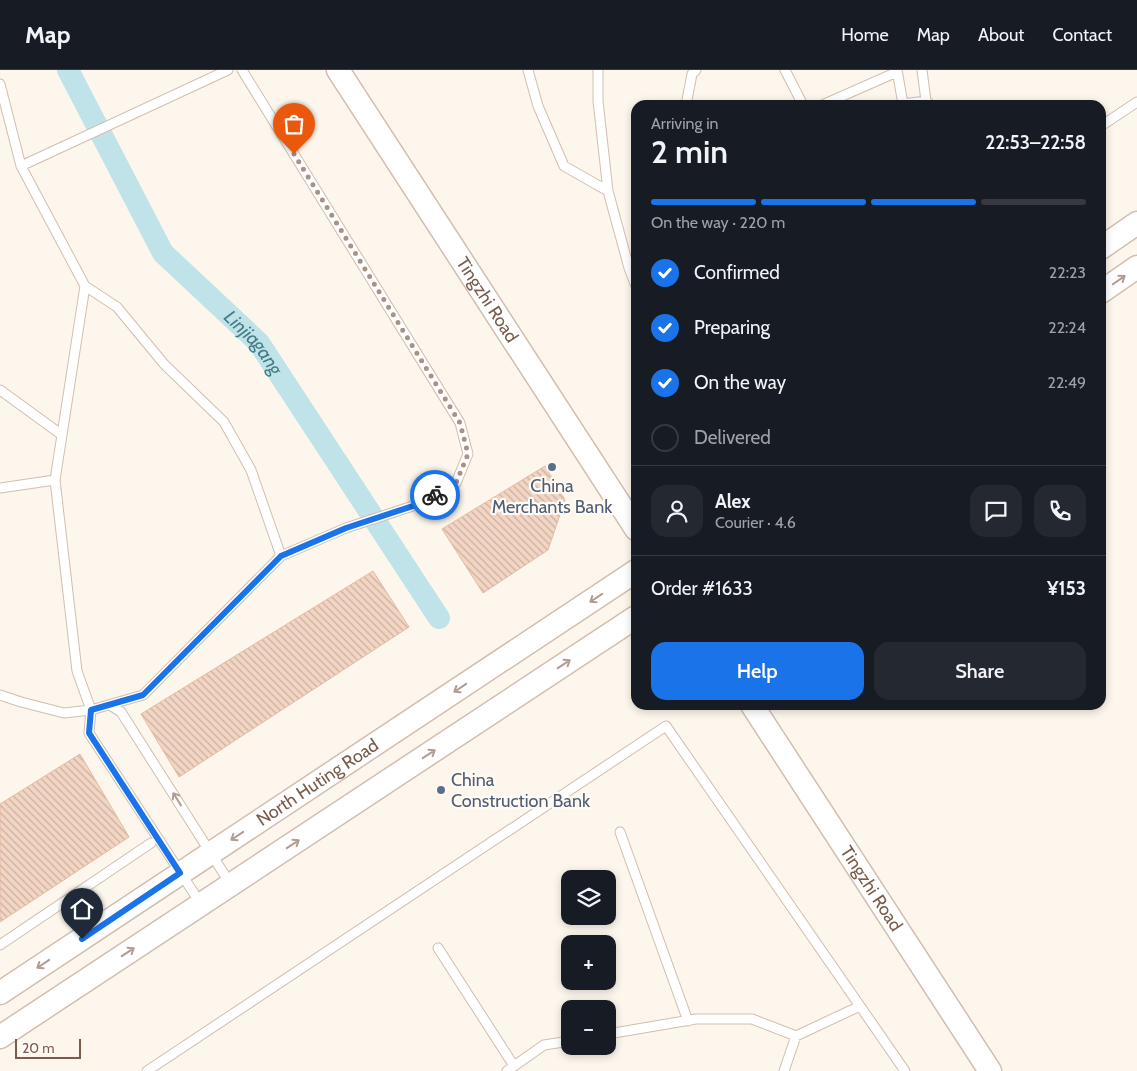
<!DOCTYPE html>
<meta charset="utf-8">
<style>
:root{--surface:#171b24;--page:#242831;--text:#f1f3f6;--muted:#9ea1a6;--line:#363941;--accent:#1a73e8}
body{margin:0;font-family:Cabin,sans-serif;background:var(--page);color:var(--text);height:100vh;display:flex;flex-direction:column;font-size:19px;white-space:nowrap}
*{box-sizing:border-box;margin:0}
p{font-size:16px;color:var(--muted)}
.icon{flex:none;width:28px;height:28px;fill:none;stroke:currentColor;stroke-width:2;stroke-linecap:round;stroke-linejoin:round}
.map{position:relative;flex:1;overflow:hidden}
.panel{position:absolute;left:631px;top:30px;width:475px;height:610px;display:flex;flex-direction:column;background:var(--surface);border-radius:15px;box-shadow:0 2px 8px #0003}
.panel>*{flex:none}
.buttons{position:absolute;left:561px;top:800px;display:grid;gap:10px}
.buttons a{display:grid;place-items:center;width:55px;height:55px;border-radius:10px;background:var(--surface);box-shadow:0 2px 8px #0003;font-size:25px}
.scale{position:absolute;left:15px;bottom:12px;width:66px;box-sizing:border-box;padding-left:5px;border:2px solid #7a5c4d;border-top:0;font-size:14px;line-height:18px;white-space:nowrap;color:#7a5c4d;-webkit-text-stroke:4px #fffaf3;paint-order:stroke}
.pin{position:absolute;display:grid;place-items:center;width:42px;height:42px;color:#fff;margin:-51px -21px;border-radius:50% 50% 50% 0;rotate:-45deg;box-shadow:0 0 5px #0007}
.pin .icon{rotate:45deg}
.courier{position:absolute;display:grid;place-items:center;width:50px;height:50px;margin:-25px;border:4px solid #1a73e8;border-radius:50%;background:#fff;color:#222;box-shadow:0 1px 6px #0007}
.summary em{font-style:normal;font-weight:600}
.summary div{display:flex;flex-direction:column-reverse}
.summary{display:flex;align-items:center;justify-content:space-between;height:85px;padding:0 20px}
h1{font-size:32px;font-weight:600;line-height:38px}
.bar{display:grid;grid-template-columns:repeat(4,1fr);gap:8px 5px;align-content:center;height:60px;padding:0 20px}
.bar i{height:6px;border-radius:4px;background:var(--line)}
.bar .current{background:var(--accent)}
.bar p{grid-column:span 4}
.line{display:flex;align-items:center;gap:12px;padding:0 20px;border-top:1px solid var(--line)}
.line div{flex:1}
.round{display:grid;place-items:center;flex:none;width:52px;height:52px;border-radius:15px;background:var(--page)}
ol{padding:0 20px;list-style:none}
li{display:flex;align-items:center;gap:15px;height:55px}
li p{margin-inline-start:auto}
li .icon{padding:5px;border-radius:50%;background:var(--accent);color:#fff;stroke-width:4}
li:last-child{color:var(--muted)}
li i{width:28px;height:28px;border:2px solid var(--line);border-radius:50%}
.primary-button{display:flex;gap:10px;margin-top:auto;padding:10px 20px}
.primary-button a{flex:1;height:58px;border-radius:15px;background:var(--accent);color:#fff;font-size:20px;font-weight:600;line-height:58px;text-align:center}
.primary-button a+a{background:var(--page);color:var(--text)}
header{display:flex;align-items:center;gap:30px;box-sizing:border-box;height:70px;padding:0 25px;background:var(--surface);border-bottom:1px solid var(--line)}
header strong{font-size:24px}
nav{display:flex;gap:28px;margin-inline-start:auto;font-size:18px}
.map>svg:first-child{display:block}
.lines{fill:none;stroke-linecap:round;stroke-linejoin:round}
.canal{stroke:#bfe3e8;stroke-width:22}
.building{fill:url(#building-back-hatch);stroke:#e6bba3}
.service-casing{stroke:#d1beb0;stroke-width:11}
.tertiary-casing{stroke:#d1beb0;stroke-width:25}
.service{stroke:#fff;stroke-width:9}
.tertiary{stroke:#fff;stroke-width:22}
.oneway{stroke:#af9d94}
.done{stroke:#a89285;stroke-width:5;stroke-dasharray:0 9}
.route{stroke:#1a73e8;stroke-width:6}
.service-dot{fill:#5c6f8a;stroke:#fffaf3;stroke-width:2}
.labels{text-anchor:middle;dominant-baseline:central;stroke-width:4.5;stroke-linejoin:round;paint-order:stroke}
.street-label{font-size:18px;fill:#7a5c4d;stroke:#fffaf3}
.service-label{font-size:18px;fill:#4e5e75;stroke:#fffaf3}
.water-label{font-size:19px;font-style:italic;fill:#437c86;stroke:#fffaf3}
</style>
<header>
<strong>Map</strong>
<nav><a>Home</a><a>Map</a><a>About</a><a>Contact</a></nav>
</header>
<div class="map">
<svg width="1137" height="1001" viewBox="0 0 1137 1001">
<defs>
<pattern id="building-back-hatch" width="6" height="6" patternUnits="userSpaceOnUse" patternTransform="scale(1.25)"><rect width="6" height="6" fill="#f3d5c3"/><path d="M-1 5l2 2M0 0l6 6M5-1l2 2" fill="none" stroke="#cab0a1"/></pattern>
</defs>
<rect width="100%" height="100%" fill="#fdf6ec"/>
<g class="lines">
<path class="canal" id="s1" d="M68 0 163 183 259 273 439 548"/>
</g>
<path class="building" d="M545 396 565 430 548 480 483 523 442 459Z
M373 501 409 557 179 707 141 644Z
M80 684 129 767 0 852V734Z"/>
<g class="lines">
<defs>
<path id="service" d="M528 0 538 36 564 96 608 121
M598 0V31L608 121 629 198 636 216
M785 0 803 35
M897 0 903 34
M922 0 926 31
M0 14 21 96 85 216 117 237 164 294 224 352 251 400 281 486
M686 35 692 4 696 0
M822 35 897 2
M902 35 903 34 926 31 931 35
M1101 56 1137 32
M21 96 228 0
M85 216 55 410 77 601 91 640 89 663 201 834
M0 320 62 365
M0 418 55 410
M0 625 21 632 64 643 91 640 143 625 281 486 346 458 422 433 456 413 468 384 460 353 242 0
M110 635 121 642 231 815
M620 762 688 951
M0 875 151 773
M438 878 514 996
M608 964 696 949H752L796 966 860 936
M147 1001 666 656 905 1001
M507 1001 544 975 570 971
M784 1001 796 966"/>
<g id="tertiary">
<path id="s2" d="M338 0 636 459"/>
<path d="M1101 178 1137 153"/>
<path d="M1101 222 1137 197"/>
<path id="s3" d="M752 635 990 1001"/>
<path id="s4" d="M0 923 636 501"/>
<path d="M0 967 636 547"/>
</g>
</defs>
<use href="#service" class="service-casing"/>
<use href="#tertiary" class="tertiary-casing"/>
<use href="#service" class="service"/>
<use href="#tertiary" class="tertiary"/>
</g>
<defs><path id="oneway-shaft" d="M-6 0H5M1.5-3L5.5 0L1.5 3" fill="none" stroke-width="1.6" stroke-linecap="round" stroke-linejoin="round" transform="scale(1.25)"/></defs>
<g class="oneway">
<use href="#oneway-shaft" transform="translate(1119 210) rotate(-35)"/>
<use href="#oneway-shaft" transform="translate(596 528) rotate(146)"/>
<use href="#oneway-shaft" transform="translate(564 594) rotate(-33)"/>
<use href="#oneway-shaft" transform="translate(460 618) rotate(146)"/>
<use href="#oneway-shaft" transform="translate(429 684) rotate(-33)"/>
<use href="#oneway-shaft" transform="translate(177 729) rotate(-122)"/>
<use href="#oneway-shaft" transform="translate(237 766) rotate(146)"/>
<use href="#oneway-shaft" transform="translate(293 774) rotate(-33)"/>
<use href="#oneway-shaft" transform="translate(128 882) rotate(-33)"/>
<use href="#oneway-shaft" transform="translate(43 894) rotate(146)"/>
</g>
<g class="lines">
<path class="done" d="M294 84 460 353 468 384 456 413 435 425"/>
<path class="route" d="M82 869 180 803 89 663 91 640 143 625 281 486 346 458 422 433 435 425"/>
</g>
<g class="service-dot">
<circle cx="552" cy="397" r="5"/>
<circle cx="441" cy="720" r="5"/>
</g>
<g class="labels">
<g class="street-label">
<text stroke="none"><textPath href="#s2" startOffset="274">Tingzhi Road</textPath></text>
<text stroke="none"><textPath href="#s4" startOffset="381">North Huting Road</textPath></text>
<text stroke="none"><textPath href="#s3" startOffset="219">Tingzhi Road</textPath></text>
</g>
<g class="service-label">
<text x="552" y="416">China<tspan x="552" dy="21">Merchants Bank</tspan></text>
<text x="451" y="710" text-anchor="start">China<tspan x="451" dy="21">Construction Bank</tspan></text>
</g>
<g class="water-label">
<text stroke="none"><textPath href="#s1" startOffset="334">Linjiagang</textPath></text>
</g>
</g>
</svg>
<div class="buttons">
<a><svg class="icon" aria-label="layers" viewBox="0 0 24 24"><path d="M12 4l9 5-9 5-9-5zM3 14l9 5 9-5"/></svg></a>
<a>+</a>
<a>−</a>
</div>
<div class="scale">20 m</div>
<div class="pin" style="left:294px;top:84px;background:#ea580c"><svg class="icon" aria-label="bag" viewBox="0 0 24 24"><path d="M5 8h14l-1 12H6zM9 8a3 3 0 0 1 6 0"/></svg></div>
<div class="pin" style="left:82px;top:869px;background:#1f2937"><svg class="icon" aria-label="home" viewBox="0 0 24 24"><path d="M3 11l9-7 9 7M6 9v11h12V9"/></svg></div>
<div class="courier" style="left:435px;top:425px"><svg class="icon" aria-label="bike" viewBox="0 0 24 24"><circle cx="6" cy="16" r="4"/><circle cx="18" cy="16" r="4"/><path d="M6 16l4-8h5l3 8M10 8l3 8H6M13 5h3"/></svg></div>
<section class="panel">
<div class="summary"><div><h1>2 min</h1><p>Arriving in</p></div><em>22:53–22:58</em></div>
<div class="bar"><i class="current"></i><i class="current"></i><i class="current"></i><i></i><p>On the way · 220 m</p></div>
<ol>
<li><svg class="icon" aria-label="check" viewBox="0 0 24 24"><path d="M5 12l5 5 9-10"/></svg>Confirmed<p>22:23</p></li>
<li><svg class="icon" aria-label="check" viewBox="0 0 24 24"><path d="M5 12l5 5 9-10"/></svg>Preparing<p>22:24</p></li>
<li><svg class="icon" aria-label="check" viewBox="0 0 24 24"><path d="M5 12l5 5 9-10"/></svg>On the way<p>22:49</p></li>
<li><i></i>Delivered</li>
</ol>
<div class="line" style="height:90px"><a class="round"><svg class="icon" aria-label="person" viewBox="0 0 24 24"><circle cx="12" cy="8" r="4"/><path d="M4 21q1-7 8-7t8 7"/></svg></a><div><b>Alex</b><p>Courier · 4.6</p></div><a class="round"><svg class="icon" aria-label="chat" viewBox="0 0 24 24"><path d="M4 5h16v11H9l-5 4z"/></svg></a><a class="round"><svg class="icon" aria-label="phone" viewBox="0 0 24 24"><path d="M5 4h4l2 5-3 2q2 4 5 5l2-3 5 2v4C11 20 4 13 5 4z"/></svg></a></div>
<div class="line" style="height:65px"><div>Order #1633</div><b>¥153</b></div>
<div class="primary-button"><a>Help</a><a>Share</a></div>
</section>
</div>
